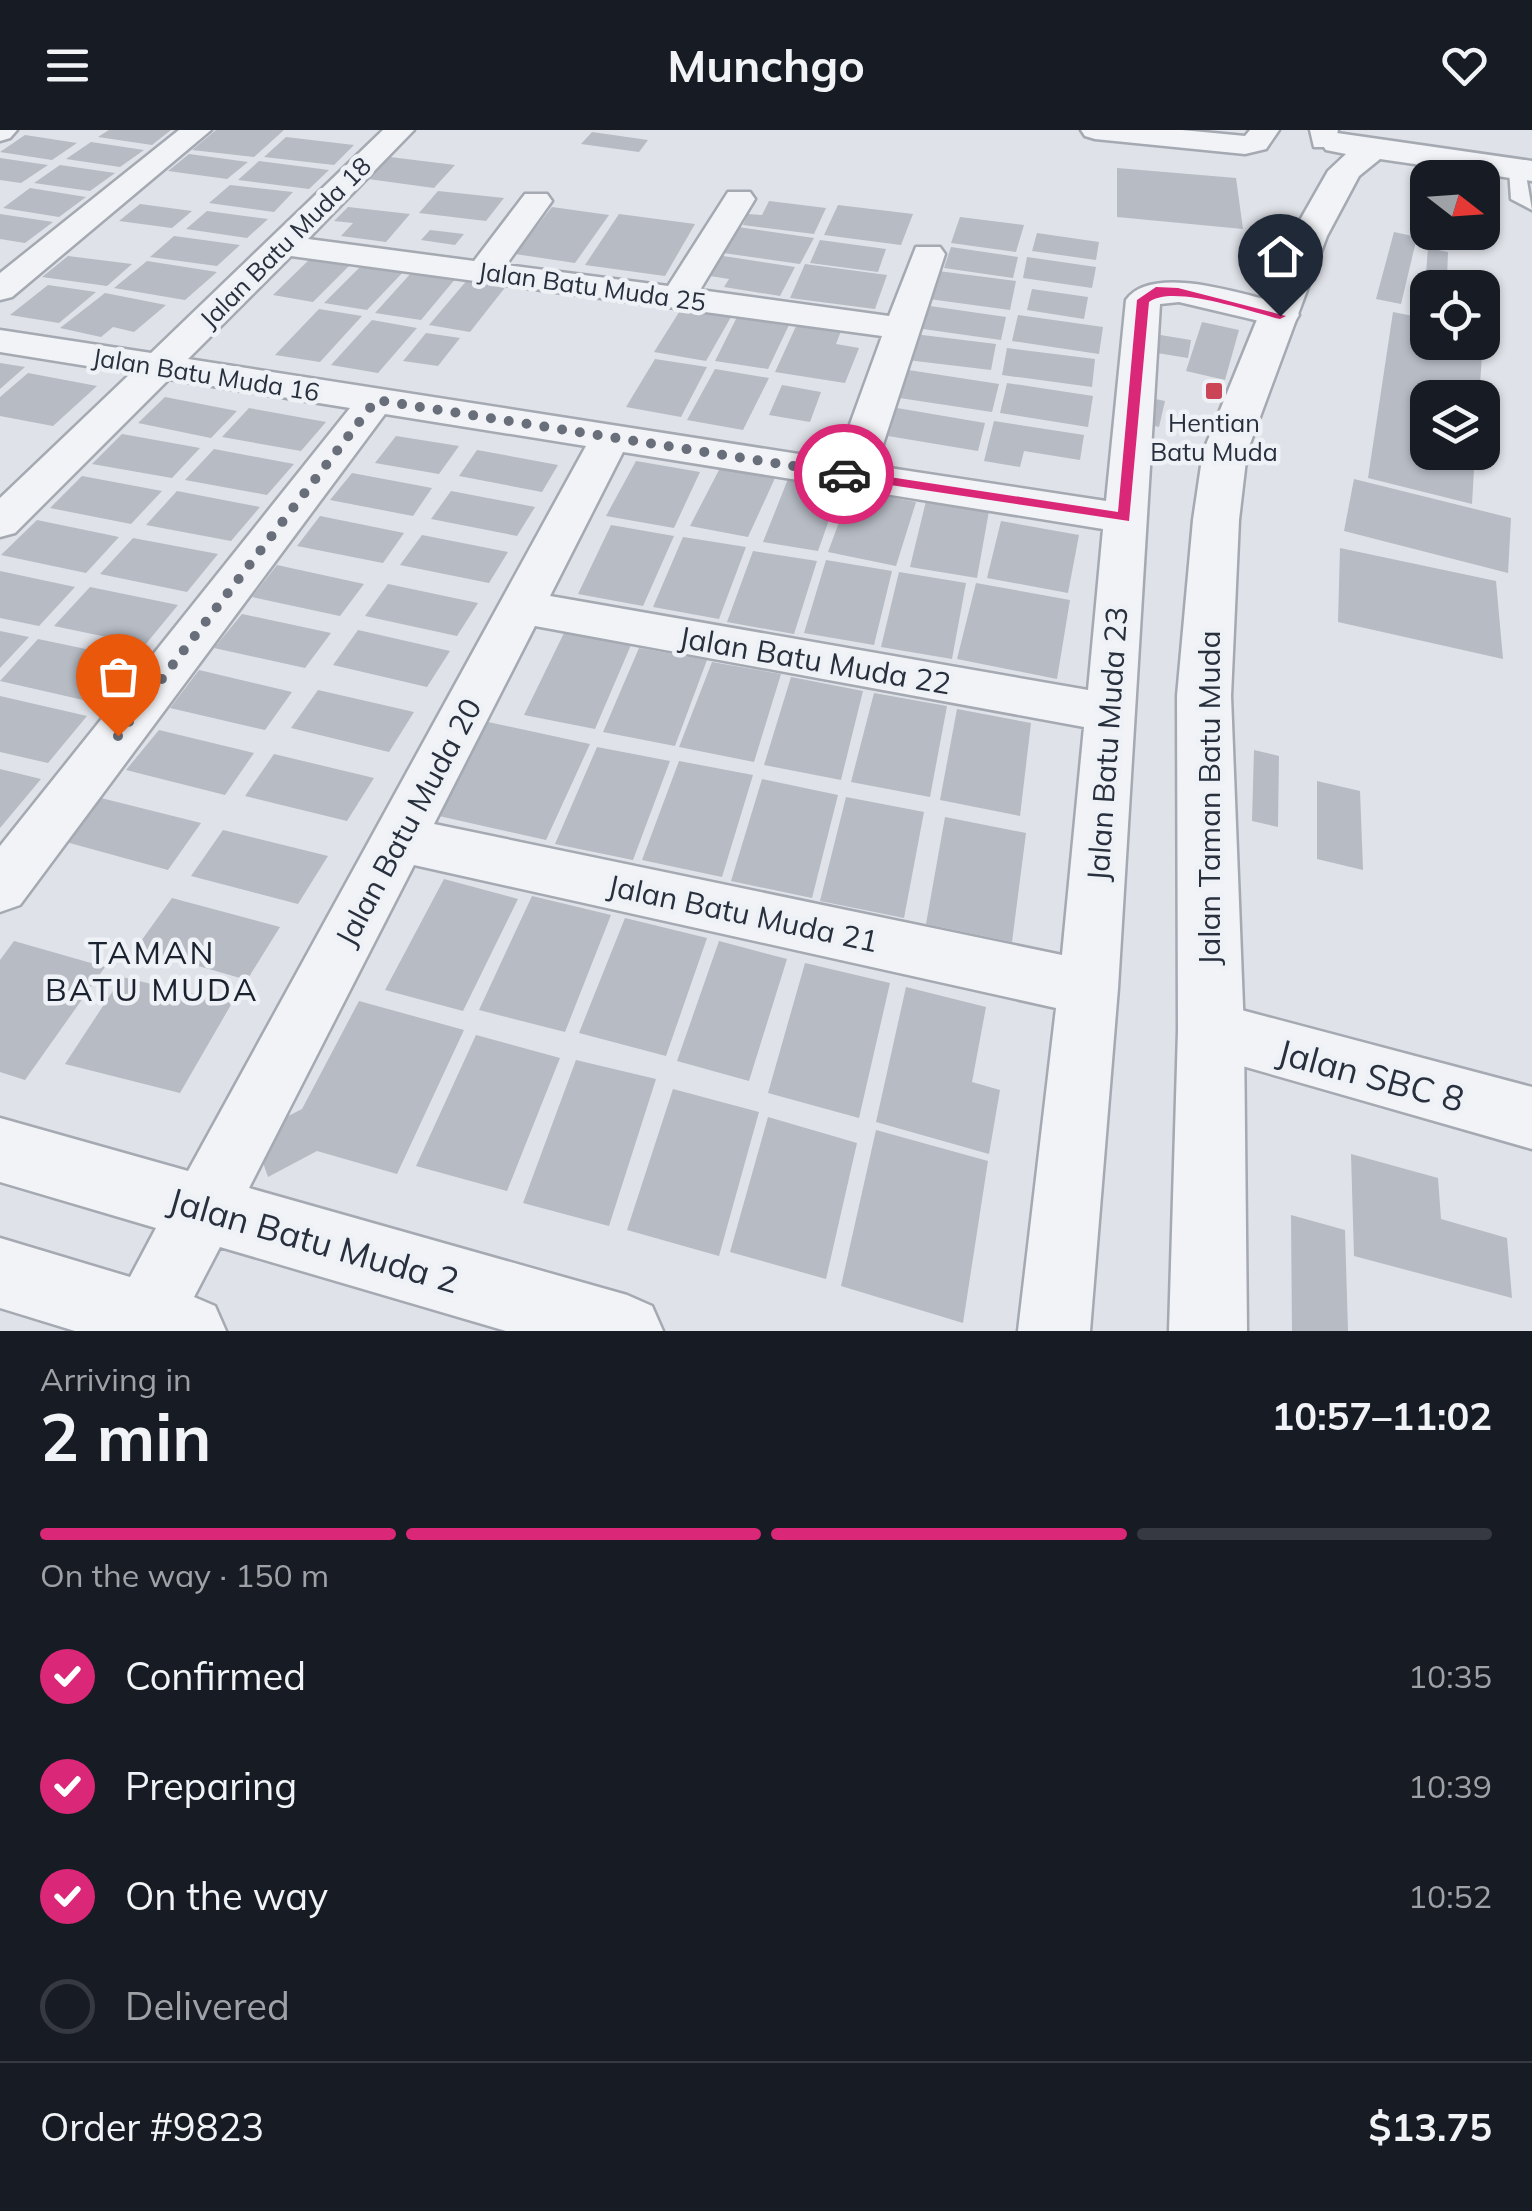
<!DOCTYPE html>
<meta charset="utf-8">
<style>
:root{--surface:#171b24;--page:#242831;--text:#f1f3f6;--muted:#9ea1a6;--line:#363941;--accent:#db2777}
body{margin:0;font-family:Mulish,sans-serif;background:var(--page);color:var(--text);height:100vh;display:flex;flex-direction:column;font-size:38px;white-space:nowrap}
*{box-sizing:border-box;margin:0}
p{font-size:32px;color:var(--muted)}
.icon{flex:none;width:55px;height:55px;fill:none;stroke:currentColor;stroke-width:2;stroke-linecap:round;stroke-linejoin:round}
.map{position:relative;height:1201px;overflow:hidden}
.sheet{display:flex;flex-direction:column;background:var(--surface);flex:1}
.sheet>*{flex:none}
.needle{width:65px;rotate:107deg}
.buttons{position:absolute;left:1410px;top:30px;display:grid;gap:20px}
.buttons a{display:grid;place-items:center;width:90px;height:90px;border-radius:20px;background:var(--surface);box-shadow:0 2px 8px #0004;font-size:50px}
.pin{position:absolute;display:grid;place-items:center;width:85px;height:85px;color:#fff;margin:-102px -42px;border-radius:50% 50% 50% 0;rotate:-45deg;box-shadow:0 0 10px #0007}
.pin .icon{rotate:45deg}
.courier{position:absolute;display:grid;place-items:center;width:100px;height:100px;margin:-50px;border:8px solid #db2777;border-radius:50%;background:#fff;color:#222;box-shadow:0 2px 12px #0007}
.overview em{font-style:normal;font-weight:700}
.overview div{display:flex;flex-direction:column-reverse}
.overview{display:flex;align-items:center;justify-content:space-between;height:170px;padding:0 40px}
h1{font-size:65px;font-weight:700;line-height:75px}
.bar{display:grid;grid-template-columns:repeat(4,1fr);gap:15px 10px;align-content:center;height:120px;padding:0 40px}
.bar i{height:12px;border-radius:8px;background:var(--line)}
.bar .on{background:var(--accent)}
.bar p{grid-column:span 4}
.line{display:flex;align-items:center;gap:25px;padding:0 40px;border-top:2px solid var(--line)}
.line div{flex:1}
ol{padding:0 40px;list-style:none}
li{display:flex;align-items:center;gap:30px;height:110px}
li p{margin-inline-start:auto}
li .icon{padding:10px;border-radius:50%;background:var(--accent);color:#fff;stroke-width:4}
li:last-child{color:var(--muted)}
li i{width:55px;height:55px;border:5px solid var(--line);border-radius:50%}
header{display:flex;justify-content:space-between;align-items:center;height:130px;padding:0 40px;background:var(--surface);font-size:45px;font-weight:700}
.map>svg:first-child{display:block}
.building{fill:#b6bbc4}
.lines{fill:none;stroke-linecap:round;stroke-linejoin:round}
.service-casing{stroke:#a4a9b2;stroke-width:5}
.minor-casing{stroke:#a4a9b2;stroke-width:5}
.tertiary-casing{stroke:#a4a9b2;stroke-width:5}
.service{fill:#f1f3f6;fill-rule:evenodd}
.minor{fill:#f1f3f6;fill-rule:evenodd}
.tertiary{fill:#f1f3f6;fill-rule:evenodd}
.route{fill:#db2777}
.done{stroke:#686e7a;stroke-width:10;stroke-dasharray:0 18}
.poi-dot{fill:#ca4656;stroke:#eef1f5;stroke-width:4}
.labels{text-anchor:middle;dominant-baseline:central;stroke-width:9;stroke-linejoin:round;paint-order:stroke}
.far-street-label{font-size:25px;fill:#28303e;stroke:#eef1f5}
.far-poi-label{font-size:25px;fill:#28303e;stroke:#eef1f5}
.street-label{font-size:30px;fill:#28303e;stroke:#eef1f5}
.neighbourhood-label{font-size:32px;letter-spacing:2.5px;fill:#1a212f;stroke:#eef1f5}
.near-street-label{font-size:35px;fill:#28303e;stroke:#eef1f5}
</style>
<header><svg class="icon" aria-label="menu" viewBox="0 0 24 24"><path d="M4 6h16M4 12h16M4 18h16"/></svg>Munchgo<svg class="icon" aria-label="heart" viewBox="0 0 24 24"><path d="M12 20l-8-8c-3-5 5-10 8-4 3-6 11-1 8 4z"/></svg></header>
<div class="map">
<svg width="1532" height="1201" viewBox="0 0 1532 1201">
<rect width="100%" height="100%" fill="#dfe2e8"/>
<path class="building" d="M109 0H171L152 15 98 7Z
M216 0H284L254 27 192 20Z
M592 2 648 10 639 22 581 14Z
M25 5 77 13 52 30 0 22Z
M286 7 354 15 334 35 264 27Z
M91 12 144 20 120 37 66 29Z
M189 24 248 32 227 49 168 41Z
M390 27 455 35 434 58 368 49Z
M0 28 48 35 21 53 0 50Z
M259 31 329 40 309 59 238 50Z
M60 35 115 43 90 61 34 53Z
M1117 38 1236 48 1243 99 1117 87Z
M230 55 293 62 274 82 209 73Z
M30 58 86 67 59 87 3 78Z
M438 61 504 68 486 91 419 83Z
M769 71 826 78 814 104 743 95 748 84 762 85Z
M140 74 192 81 172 98 119 91Z
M838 75 913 84 901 115 824 105Z
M348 77 410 84 386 112 341 106 353 93 334 91Z
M552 77 609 85 575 133 515 124Z
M207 81 268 89 247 108 186 99Z
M0 84 53 92 25 113 0 109Z
M619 84 695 94 665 146 585 135Z
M960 87 1024 95 1016 122 951 113Z
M738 97 814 108 800 134 723 123Z
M430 100 464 104 455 115 421 110Z
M1394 102 1417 107 1401 174 1376 169Z
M1037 103 1099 112 1096 130 1032 121Z
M174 106 240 115 217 136 150 127Z
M820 110 886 119 878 142 810 133Z
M951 117 1018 127 1013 148 944 138Z
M1428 118 1448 122 1447 148 1426 144Z
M314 125 353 132 313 172 273 165Z
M68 126 132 134 107 156 42 147Z
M723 126 795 137 780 166 724 157 729 149 710 146Z
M1027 127 1096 137 1092 158 1023 148Z
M147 131 217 142 185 170 114 158Z
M364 133 405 140 367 180 324 173Z
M805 134 887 145 875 179 790 168Z
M938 141 1016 151 1010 180 929 169Z
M412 142 456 148 421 190 375 183Z
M468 149 507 155 470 202 429 195Z
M48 155 96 162 59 193 10 185Z
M1032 159 1088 167 1084 189 1027 180Z
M105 163 166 175 134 202 113 197 101 207 60 198Z
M923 175 1006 187 1001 210 916 198Z
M319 179 362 186 320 232 275 225Z
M681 179 731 187 706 231 654 222Z
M1393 182 1428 189V212H1483L1479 268H1428V322H1475L1472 374 1368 348Z
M1018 185 1103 197 1099 224 1012 211Z
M737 187 789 195 768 239 715 231Z
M372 190 417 198 378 243 331 235Z
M1202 192 1239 200 1225 250 1186 241Z
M797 194 841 201 836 214 859 218 845 253 775 242Z
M426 203 460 208 438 236 403 231Z
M914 204 996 214 991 240 907 230Z
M1154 204 1191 210 1188 228 1151 222Z
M1007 218 1095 229 1092 257 1002 245Z
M655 229 707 237 681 287 626 277Z
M0 233 25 237 0 259Z
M715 239 769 248 743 300 687 290Z
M902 239 999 254 992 282 893 267Z
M28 243 97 256 53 296 0 286V267Z
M1007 253 1093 266 1088 297 1000 283Z
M782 255 821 262 810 292 769 285Z
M1141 266 1165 271 1159 297 1134 291Z
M165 267 237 281 211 308 138 293Z
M249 278 326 292 301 321 222 307Z
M897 278 985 293 978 321 888 306Z
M994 291 1084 305 1080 330 1024 321 1020 337 984 331Z
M122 304 200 318 172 348 92 334Z
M396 306 459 316 439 344 375 333Z
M214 319 294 334 267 365 185 350Z
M477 320 558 335 542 362 459 346Z
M636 331 700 342 674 398 606 386Z
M720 338 775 348 748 407 690 396Z
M352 343 432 358 413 386 330 370Z
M82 346 162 361 131 394 50 378Z
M788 349 840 359 818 421 763 412Z
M1354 349 1511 388 1508 443 1344 401Z
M851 360 916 372 896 436 828 422Z
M177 361 260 377 231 411 146 395Z
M451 361 535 377 517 406 431 389Z
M926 371 989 381 977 448 910 437Z
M320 386 404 403 383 433 297 416Z
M37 390 119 407 86 443 1 425Z
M1001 391 1079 405 1068 463 987 448Z
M611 395 674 406 643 476 578 464Z
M422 405 508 422 489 453 400 435Z
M683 407 746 417 719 489 653 477Z
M133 408 218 424 187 462 100 444Z
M1340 418 1496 451 1503 529 1338 492Z
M753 421 817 431 794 504 727 492Z
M826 430 892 441 874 515 804 503Z
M277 435 364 454 340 486 252 467Z
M0 441 75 457 39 496 0 488Z
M899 442 966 453 952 529 881 517Z
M976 453 1070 470 1057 549 957 529Z
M388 454 478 473 457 506 365 486Z
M90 457 178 475 145 515 54 496Z
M242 484 331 503 305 538 214 518Z
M358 500 450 521 427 557 333 535Z
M0 501 29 507 0 538Z
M564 503 631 515 595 599 524 585Z
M38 509 129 528 92 572 0 551Z
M639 518 707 530 675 616 603 602Z
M712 532 781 544 754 632 679 617Z
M199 540 292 562 265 600 170 578Z
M791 547 863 561 841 650 764 635Z
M318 560 414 582 389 622 291 598Z
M874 563 947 576 930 667 851 652Z
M0 566 87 586 48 633 0 622Z
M957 579 1031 593 1020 686 940 670Z
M488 592 590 614 546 710 439 686Z
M159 600 254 623 225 665 126 640Z
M597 617 670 631 633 730 555 714Z
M1254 620 1279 626 1278 697 1252 691Z
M274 624 374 648 347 691 245 666Z
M679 631 753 645 722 747 642 730Z
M0 639 41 649 0 698Z
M762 649 838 665 812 768 731 751Z
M1317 651 1360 661 1363 740 1317 729Z
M846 667 924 682 904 788 820 771Z
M101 668 201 693 168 740 66 712Z
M945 687 1026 703 1012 812 926 794Z
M223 700 328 726 298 774 191 746Z
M444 749 518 769 463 881 385 860Z
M532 766 611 785 565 902 479 880Z
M172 768 280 797 247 850 136 818Z
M625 788 707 808 666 926 579 903Z
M14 811 105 837 25 950 0 942V830Z
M719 811 787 829 749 951 677 931Z
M805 833 890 853 859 988 768 963Z
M122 847 232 873 180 963 65 934Z
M906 857 986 877 972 952 1000 960 989 1024 876 992Z
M359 871 464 900 397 1044 317 1021 268 1047 253 1004 302 979Z
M476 905 560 928 507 1061 416 1036Z
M576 930 656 949 609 1096 523 1073Z
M673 959 759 982 719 1126 627 1100Z
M768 987 857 1013 826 1149 730 1122Z
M876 1000 988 1031 963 1193 841 1156Z
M1351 1024 1438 1048 1441 1089 1507 1108 1512 1168 1354 1126Z
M1291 1085 1345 1100 1348 1201H1292Z"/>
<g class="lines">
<defs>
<path id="service" d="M1517 34 1525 39 1532 80 1511 69 1509 39Z"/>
<path id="minor" d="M0 0H17L10 8 0 11Z
M179 0H211L12 167 0 170V143Z
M383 0H414L308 109 474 131 525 64H547L552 71 506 135 668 156 728 62H750L755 69 700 160 889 186 916 117H940L945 124 876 336 1106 371 1126 170C1153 131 1254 168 1294 177L1299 185 1294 193 1281 196 1179 172 1160 174 1118 858 1090 1201H1018L1056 878 414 735 249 1058 627 1165 652 1176 663 1201H506L220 1117 194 1167 215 1176 226 1201H75L0 1178V1108L130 1147 156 1098 0 1052V988L188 1041 586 316 385 284 20 775 0 782V716L350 278 169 249 15 403 0 407V368L131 243 0 222V200L151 223ZM291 126 882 206 837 330 188 229ZM623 322 1103 399 1088 560 550 466ZM535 496 1084 597 1062 825 434 694Z
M1081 0H1182L1245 6 1250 0H1279L1266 19 1245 24 1095 9 1085 6Z
M1310 0H1338L1334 17H1314Z
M1211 872 1532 957V1019L1190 921 1181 901 1190 881Z"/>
<path id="tertiary" d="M1337 3 1532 31V51L1380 29 1359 46 1327 106 1247 322 1239 390 1231 566 1244 901 1247 1201H1169L1178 901 1177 566 1193 390 1203 322 1291 106 1328 41 1346 24 1326 20 1321 13 1326 6Z"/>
</defs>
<use href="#service" class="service-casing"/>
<use href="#minor" class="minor-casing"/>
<use href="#tertiary" class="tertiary-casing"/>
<use href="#service" class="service"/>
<use href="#minor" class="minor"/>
<use href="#tertiary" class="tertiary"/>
</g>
<path class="route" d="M1156 157 1178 158 1286 186 1280 189C1250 182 1173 154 1149 172L1129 391 844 348 837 344 844 340 1118 382 1137 170Z"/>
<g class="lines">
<path class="done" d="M118 606 376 270 844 344"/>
</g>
<rect class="poi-dot" x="1204" y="251" width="20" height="20" rx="5"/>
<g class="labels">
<g class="far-street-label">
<text transform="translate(285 112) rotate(-45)">Jalan Batu Muda 18</text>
<text transform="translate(592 156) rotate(8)">Jalan Batu Muda 25</text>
<text transform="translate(206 244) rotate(9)">Jalan Batu Muda 16</text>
</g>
<g class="far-poi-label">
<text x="1214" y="292">Hentian<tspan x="1214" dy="29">Batu Muda</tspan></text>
</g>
<g class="street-label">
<text transform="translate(815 530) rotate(10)">Jalan Batu Muda 22</text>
<text transform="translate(1107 614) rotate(-86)">Jalan Batu Muda 23</text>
<text transform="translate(1209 668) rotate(-90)">Jalan Taman Batu Muda</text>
<text transform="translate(408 692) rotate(-62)">Jalan Batu Muda 20</text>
<text transform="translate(743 783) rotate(12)">Jalan Batu Muda 21</text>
</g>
<g class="neighbourhood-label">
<text x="152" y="822">TAMAN<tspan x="152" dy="37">BATU MUDA</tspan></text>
</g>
<g class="near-street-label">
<text transform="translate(1371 945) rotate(15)">Jalan SBC 8</text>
<text transform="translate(314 1110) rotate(16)">Jalan Batu Muda 2</text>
</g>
</g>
</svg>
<div class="buttons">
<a><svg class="needle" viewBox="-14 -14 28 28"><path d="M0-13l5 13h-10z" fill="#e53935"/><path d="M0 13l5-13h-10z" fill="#9ea1a6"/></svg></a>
<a><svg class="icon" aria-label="locate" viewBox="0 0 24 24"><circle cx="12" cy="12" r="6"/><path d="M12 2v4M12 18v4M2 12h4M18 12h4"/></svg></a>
<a><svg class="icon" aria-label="layers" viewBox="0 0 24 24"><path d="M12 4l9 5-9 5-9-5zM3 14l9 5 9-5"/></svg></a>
</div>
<div class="pin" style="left:118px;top:606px;background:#ea580c"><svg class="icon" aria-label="bag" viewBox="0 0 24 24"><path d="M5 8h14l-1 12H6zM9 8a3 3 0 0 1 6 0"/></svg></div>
<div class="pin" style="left:1280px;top:186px;background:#1f2937"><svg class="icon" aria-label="home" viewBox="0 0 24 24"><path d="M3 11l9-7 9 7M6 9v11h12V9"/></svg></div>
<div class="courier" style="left:844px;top:344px"><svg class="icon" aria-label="car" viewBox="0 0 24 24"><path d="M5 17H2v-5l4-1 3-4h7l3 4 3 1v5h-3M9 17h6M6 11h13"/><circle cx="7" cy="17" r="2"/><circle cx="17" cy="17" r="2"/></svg></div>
</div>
<section class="sheet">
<div class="overview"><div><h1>2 min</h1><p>Arriving in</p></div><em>10:57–11:02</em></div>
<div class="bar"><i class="on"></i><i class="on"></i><i class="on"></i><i></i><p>On the way · 150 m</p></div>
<ol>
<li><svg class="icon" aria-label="check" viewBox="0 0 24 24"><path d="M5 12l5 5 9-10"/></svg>Confirmed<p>10:35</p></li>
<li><svg class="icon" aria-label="check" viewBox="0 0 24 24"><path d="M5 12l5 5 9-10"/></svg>Preparing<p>10:39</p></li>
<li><svg class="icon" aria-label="check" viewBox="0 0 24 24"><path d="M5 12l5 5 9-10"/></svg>On the way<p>10:52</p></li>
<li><i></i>Delivered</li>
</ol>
<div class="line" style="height:130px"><div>Order #9823</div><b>$13.75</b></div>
</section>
